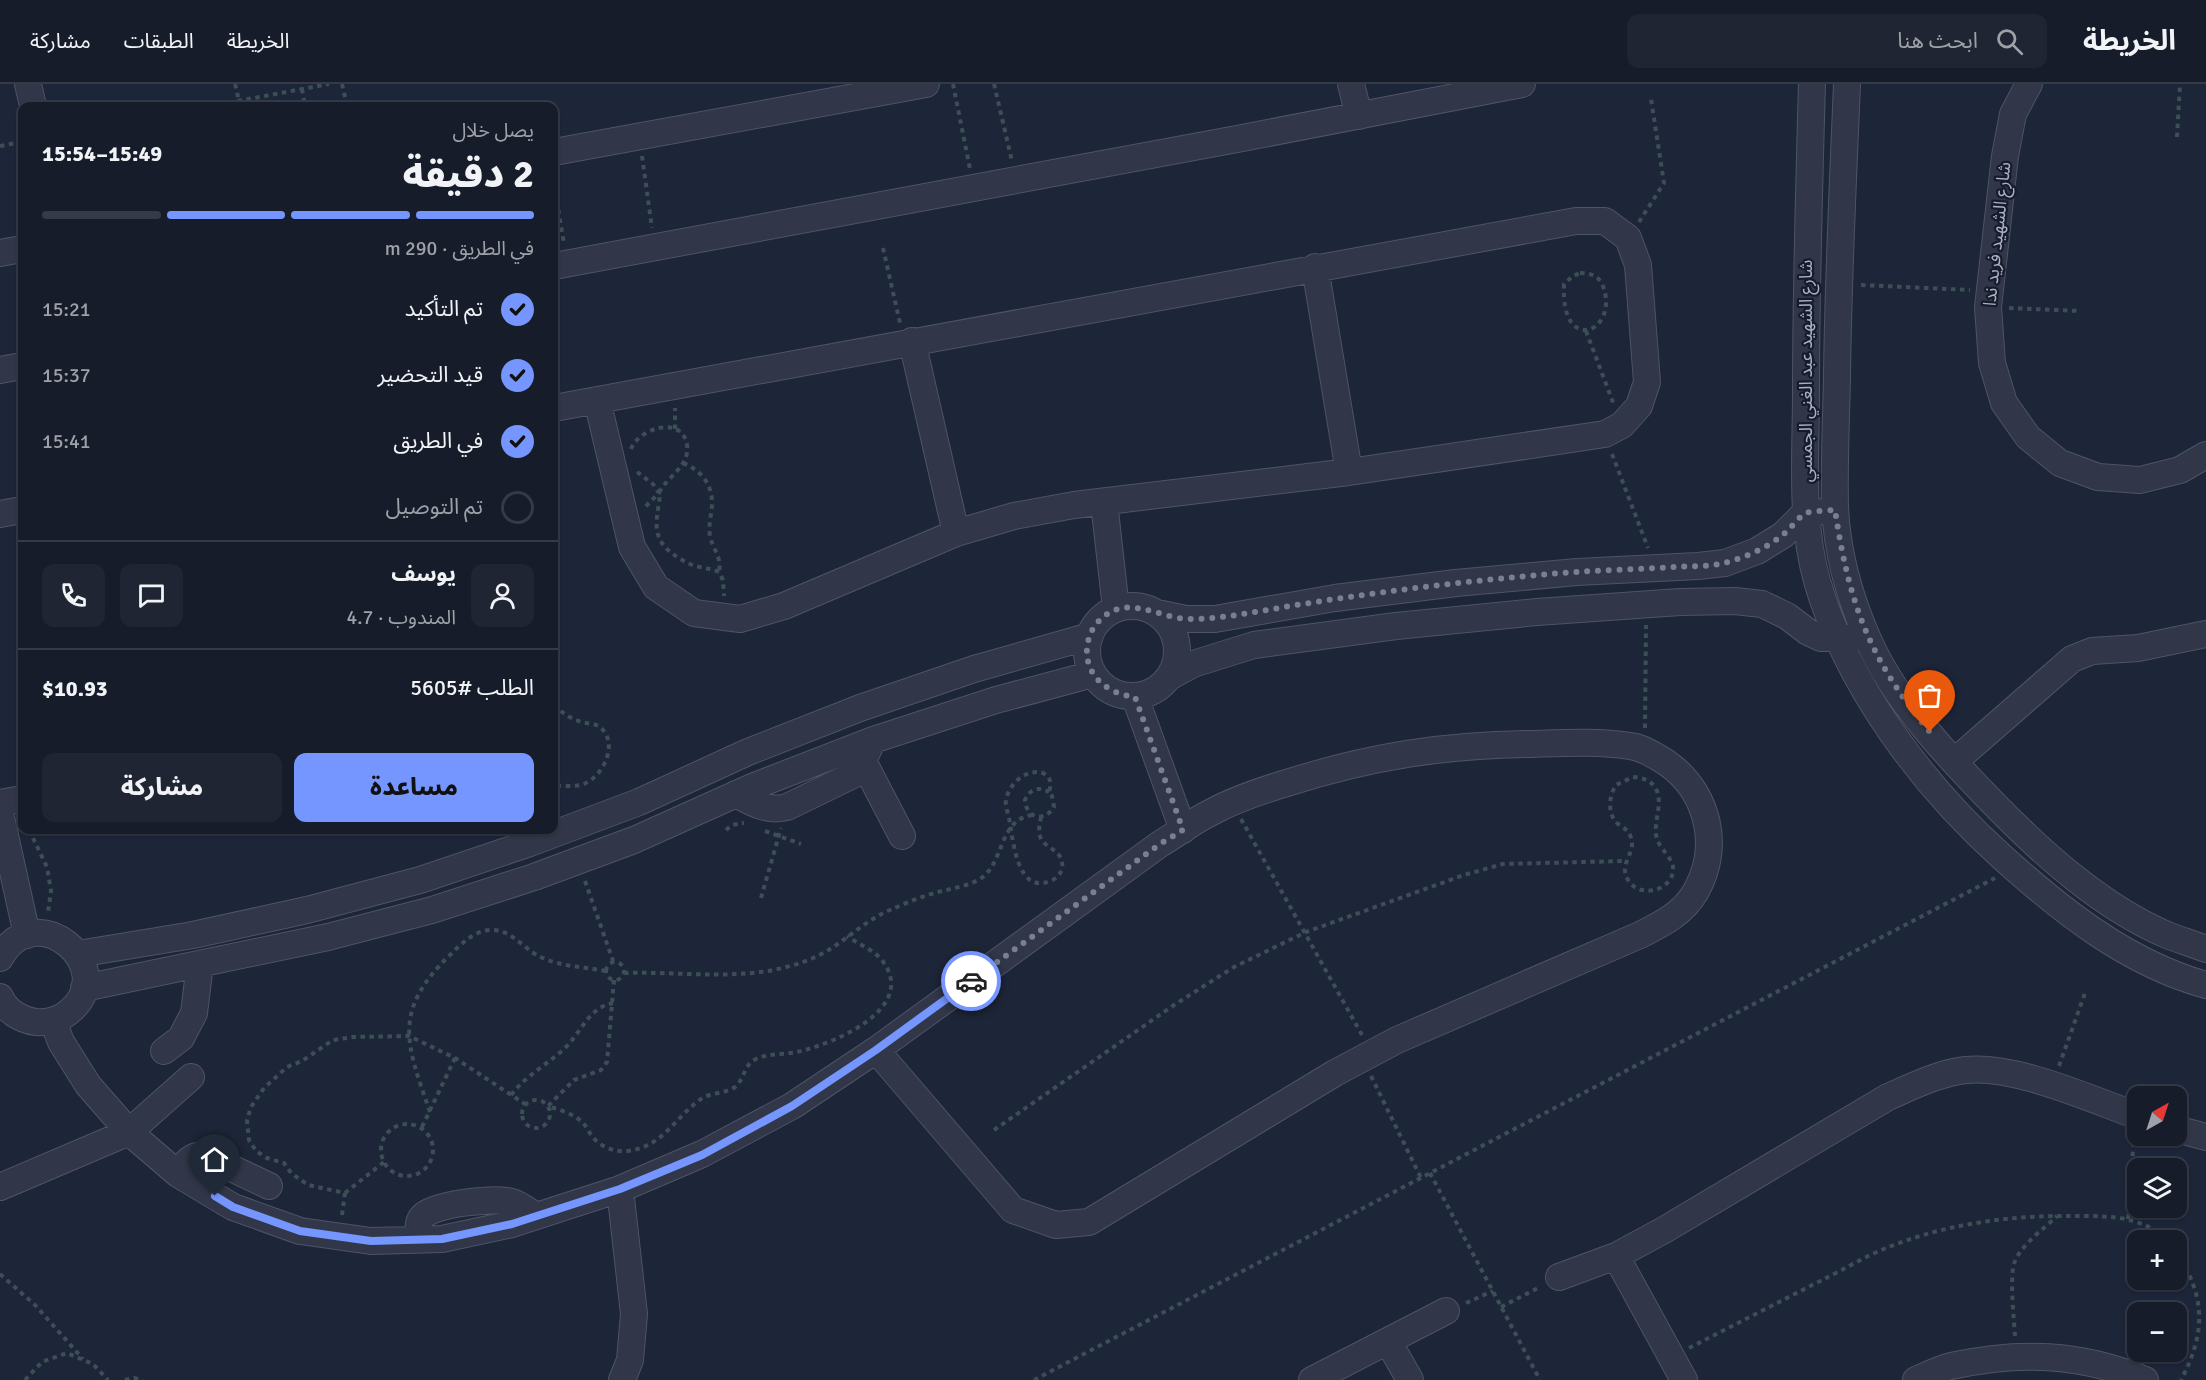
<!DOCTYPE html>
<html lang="ar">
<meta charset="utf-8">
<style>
:root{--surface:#161c2a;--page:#1f2532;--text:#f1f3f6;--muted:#9ea1a8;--line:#353a47;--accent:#7696ff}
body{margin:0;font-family:Signika,"Noto Sans Arabic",sans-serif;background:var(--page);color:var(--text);direction:rtl;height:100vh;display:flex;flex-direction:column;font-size:22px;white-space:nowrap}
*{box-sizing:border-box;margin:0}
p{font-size:20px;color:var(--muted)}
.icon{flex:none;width:33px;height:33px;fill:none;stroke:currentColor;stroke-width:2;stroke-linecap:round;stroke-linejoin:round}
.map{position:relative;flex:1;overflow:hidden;direction:ltr}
.panel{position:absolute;left:18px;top:18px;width:540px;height:732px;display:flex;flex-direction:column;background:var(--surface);border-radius:12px;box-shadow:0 2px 4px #0004,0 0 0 2px var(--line);direction:rtl}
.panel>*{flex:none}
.needle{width:39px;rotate:39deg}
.buttons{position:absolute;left:2127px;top:1002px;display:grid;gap:12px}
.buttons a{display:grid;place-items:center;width:60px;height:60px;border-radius:12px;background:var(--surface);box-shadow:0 2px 4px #0004,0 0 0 2px var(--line);font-size:30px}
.pin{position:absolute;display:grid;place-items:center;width:51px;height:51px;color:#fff;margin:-62px -26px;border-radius:50% 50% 50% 0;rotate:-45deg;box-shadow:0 0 6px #0007}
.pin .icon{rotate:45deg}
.courier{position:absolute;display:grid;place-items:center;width:60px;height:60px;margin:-30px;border:4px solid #7696ff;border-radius:50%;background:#fff;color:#222;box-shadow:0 2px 8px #0007}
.head em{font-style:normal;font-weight:800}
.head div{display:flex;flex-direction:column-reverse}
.head{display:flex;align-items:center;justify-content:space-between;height:102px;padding:0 24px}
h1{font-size:39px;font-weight:800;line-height:45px}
.bar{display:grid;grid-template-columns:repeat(4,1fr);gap:9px 6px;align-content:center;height:72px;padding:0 24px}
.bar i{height:8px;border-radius:4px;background:var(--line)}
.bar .on{background:var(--accent)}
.bar p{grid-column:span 4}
.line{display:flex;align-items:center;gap:15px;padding:0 24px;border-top:2px solid var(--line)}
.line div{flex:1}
.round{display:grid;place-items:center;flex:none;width:63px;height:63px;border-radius:12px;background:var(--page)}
ol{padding:0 24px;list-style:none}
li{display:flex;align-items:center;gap:18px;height:66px}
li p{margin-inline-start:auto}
li .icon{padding:6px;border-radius:50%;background:var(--accent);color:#111;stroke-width:4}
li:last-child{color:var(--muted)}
li i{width:33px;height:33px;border:3px solid var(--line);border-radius:50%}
.button{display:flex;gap:12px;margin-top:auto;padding:12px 24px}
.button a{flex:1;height:69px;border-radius:12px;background:var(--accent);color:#111;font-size:24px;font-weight:800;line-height:69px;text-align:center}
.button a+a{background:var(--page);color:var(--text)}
header{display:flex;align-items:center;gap:36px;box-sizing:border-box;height:84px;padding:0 30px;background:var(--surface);border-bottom:2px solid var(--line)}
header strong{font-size:28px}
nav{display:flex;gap:33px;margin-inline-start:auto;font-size:21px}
.search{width:420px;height:54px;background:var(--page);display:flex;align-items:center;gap:15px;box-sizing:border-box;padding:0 21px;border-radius:12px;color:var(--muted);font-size:22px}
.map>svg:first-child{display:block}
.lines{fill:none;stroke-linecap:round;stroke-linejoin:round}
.minor-casing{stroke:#4e5466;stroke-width:28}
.path{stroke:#3d4f56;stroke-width:4;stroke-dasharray:4.5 4.5;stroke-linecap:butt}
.minor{stroke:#313748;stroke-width:26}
.done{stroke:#798094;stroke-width:6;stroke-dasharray:0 10.8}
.route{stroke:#7696ff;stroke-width:8}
.labels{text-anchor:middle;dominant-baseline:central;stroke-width:4.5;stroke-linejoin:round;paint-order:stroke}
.street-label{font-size:18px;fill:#aab1c5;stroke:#171c2c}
</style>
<header>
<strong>الخريطة</strong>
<div class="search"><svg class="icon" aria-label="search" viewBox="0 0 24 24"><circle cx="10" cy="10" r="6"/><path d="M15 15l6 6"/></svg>ابحث هنا</div>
<nav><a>الخريطة</a><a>الطبقات</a><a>مشاركة</a></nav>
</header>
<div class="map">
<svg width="2206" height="1296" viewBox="0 0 2206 1296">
<rect width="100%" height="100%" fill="#1d2538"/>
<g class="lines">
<defs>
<path id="minor" d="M28 0 33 22
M1351 0 1359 32
M1812 0C1809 103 1806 206 1806 309 1806 371 1800 436 1817 497 1847 601 1922 701 2002 773 2062 827 2127 879 2206 901
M1847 0C1843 98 1838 196 1837 294 1836 337 1834 380 1835 423 1837 467 1850 514 1867 553 1894 616 1948 673 1995 721 2044 771 2102 823 2167 851 2180 856 2193 860 2206 865
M2029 0 2013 30 2005 72 1988 223 1992 279 2004 319 2028 353 2060 379 2098 393 2140 396 2180 386 2206 371
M554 68 926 0
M0 169 22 165
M554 182 1237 55 1522 0
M1315 183 1349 388
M912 257 956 449
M0 286 22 282
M554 324 1576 137H1605L1628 154 1638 181 1647 298 1639 322 1622 341 1605 350 1349 388 1074 421 1014 432 956 449 784 522 740 535 694 529 656 503 632 463 597 316
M1104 418 1116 525
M0 430 22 426
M1087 567a45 45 0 1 1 90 0a45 45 0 1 1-90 0Z
M1157 529 1186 535H1215L1335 514 1456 499 1577 488 1698 482 1725 479 1757 467 1783 451 1805 429 1818 428
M1171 592 1193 580 1254 561 1396 542 1537 528 1680 518 1735 517 1762 520 1787 532 1808 548 1821 554H1852
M1135 613 1183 746
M1955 677 2072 575 2092 567 2138 564 2206 550
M864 679 902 752
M736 710C753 719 767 728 787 723L857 689 873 656
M0 719 22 715
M0 729 27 851
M78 870 193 851 307 826 420 796 530 759 639 718 748 668 860 624 974 585 1090 552
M0 874C35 810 121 883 70 927 61 935 48 939 36 938 21 936 6 927 0 913
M84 904 328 853 432 826 534 793 634 756 752 703 873 656 996 616 1093 590
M53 937 61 958 88 1001 129 1048 178 1090 233 1123 300 1147 371 1157 442 1155 512 1140 620 1105 702 1070 792 1022 876 966 1160 760C1177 750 1193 737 1210 729 1235 715 1263 706 1290 698 1372 672 1445 661 1531 660 1563 659 1598 657 1630 662 1641 663 1650 669 1659 674 1706 701 1723 759 1696 807 1684 829 1662 840 1640 851L1397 956 1335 989 1089 1138 1056 1141 1013 1126 876 966
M164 967 181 954 194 929 200 880
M2176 1045 2206 1053
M178 1090C186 1079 190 1071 204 1071L269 1102
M0 1103 129 1048 191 993
M620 1105 634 1230 630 1276 622 1296
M418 1156C419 1148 417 1139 422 1133 431 1120 496 1113 512 1118 520 1120 528 1127 536 1132
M1616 1172 1684 1296
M1559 1193 1616 1172 1664 1146 1888 1013C1913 1002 1939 989 1966 986 2016 981 2090 1015 2138 1032
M1388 1257 1410 1296
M1312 1296 1446 1227
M1916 1296C1927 1291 1939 1285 1951 1282 2019 1267 2080 1269 2145 1296"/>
</defs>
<use href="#minor" class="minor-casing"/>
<path class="path" d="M235 0 239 17
M342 0 347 22
M953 0 970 85
M994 0 1012 77
M302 5 305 22
M211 22 329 0
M2177 53 2180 0
M0 62 22 58
M642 72 652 144
M554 99 564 160
M1639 138 1664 99 1651 15
M883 164 900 239
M1580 189C1591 189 1599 192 1603 202 1620 248 1560 273 1564 200L1573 192Z
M1861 201 1970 206
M2009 224 2080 227
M1586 247 1614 321
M675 345V324
M631 365C638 345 682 330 687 361 690 382 669 391 660 407 659 411 660 416 659 420 653 449 657 462 684 477 695 484 707 483 719 488L723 496 724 512
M1612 370 1648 464
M683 379C700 386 712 399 712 419 712 430 708 440 710 452 713 466 722 473 719 488
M637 388 653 400 659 409 644 424
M554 621C562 629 571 635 582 638 588 640 595 639 600 643 619 659 604 690 586 699 576 704 564 701 554 702
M1645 644 1646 541
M1633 693C1643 694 1651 696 1656 705 1664 720 1652 739 1657 755 1661 767 1675 775 1673 788 1669 809 1636 814 1627 794 1619 778 1638 768 1630 751 1628 745 1622 744 1617 739 1607 729 1609 712 1616 701Z
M1041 733C1040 739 1038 746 1040 752 1043 765 1065 765 1062 784 1061 790 1056 795 1050 797 1016 811 1013 753 1009 734 1008 728 1005 723 1006 716 1009 700 1026 684 1043 689 1051 694 1052 699 1049 708L1052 712 1054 723C1044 739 1026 734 1025 716 1030 705 1038 702 1049 708
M1241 735 1362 951
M29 746 47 783 51 807 48 829
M726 746 732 741 744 739
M765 747 801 760
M585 797 613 877
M761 814 781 744
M606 887a9 9 0 1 1 18 0a9 9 0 1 1-18 0Z
M624 889C688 887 753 900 813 874 842 862 861 838 890 826 902 821 915 815 928 811 945 805 964 804 980 795 1005 779 998 736 1032 731
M614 896 607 978 601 986 574 996 548 1022C559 1026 572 1029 581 1037 586 1041 588 1047 592 1052 599 1062 615 1069 628 1067 664 1062 675 1033 701 1015 711 1008 725 1010 735 1003 745 995 743 981 756 975 769 969 784 971 797 968 833 960 921 924 881 875 872 865 858 860 847 852
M2059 982 2085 909
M1371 992 1421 1094
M511 1011C527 990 549 980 567 962 582 946 590 923 613 919
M522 1030a14 14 0 1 1 28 0a14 14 0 1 1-28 0Z
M430 1028C406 959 392 927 450 871 462 859 475 846 492 846 510 846 521 861 535 870 557 883 581 882 605 887
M381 1066a26 26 0 1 1 52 0a26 26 0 1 1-52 0Z
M422 1043 455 974
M994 1046 1174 921 1234 883 1306 848 1464 791 1503 780 1625 777
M1430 1089 1540 1296
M345 1109 384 1078
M342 1131 345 1109 308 1101 291 1089 284 1079 267 1074 256 1067 249 1056 247 1036 251 1023 264 1004 287 983 302 977 333 956 353 953 409 952 455 974 525 1020
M2128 1135 2134 1052
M2176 1168C2206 1212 2206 1249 2181 1296
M0 1190 35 1221 83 1275
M1466 1219 1493 1207
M1501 1223 1540 1203
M2015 1252C2014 1235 2009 1190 2015 1177 2023 1159 2044 1145 2057 1132
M1689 1264C1734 1241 1779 1218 1824 1195 1845 1185 1867 1171 1889 1163 1948 1139 2014 1131 2077 1132 2110 1132 2142 1132 2167 1156
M25 1296 42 1278 67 1269 93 1280 108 1296
M125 1296 134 1294 143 1296
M1034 1296 1995 794"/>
<use href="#minor" class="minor"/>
</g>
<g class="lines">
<path class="done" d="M971 897 1160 760 1183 746 1135 613C1109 610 1085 593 1087 564 1088 554 1092 543 1100 536 1127 509 1157 534 1189 535 1214 535 1237 531 1261 527 1365 509 1470 496 1575 488 1608 486 1642 485 1675 483 1691 482 1708 483 1724 479 1745 474 1769 463 1785 449 1791 444 1797 435 1804 430 1812 426 1827 427 1835 426 1849 519 1869 575 1930 648"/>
<path class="route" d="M215 1112 233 1123 300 1147 371 1157 442 1155 512 1140 620 1105 702 1071 792 1022 876 966 971 897"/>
</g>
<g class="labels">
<g class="street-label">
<text transform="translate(1997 150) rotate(-84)">شارع الشهيد فريد ندا</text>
<text transform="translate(1806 287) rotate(-90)">شارع الشهيد عبد الغني الجمسي</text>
</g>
</g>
</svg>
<div class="buttons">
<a><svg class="needle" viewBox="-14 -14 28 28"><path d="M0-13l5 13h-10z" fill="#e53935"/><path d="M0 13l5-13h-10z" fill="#9ea1a8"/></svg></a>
<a><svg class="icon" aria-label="layers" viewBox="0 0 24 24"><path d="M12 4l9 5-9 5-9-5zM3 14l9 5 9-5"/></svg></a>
<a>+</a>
<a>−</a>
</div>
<div class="pin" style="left:1930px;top:648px;background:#ea580c"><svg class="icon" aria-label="bag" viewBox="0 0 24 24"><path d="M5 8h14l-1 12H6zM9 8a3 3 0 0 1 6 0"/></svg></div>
<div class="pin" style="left:215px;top:1112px;background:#1f2937"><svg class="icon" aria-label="home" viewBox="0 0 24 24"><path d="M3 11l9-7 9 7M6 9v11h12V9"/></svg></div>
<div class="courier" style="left:971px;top:897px"><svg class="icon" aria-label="car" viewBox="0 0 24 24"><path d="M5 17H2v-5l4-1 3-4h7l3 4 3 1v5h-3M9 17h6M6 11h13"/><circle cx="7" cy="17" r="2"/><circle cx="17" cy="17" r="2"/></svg></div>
<section class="panel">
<div class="head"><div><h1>2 دقيقة</h1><p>يصل خلال</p></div><em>15:49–15:54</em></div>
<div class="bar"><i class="on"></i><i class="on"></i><i class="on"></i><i></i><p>في الطريق · 290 m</p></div>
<ol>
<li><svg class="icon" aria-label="check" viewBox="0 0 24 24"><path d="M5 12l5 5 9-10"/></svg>تم التأكيد<p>15:21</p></li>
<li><svg class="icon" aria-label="check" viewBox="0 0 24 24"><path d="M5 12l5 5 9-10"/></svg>قيد التحضير<p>15:37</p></li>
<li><svg class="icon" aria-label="check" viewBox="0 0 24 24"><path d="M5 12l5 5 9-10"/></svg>في الطريق<p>15:41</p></li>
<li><i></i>تم التوصيل</li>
</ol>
<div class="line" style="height:108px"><a class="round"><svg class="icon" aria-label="person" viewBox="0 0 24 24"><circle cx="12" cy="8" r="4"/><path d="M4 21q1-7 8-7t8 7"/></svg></a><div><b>يوسف</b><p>المندوب · 4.7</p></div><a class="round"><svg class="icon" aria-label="chat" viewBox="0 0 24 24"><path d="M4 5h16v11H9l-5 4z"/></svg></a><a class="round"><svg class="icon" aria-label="phone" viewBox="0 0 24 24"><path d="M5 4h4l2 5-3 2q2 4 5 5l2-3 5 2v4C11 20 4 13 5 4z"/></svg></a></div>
<div class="line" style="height:78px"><div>الطلب #5605</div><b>$10.93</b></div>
<div class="button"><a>مساعدة</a><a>مشاركة</a></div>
</section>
</div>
